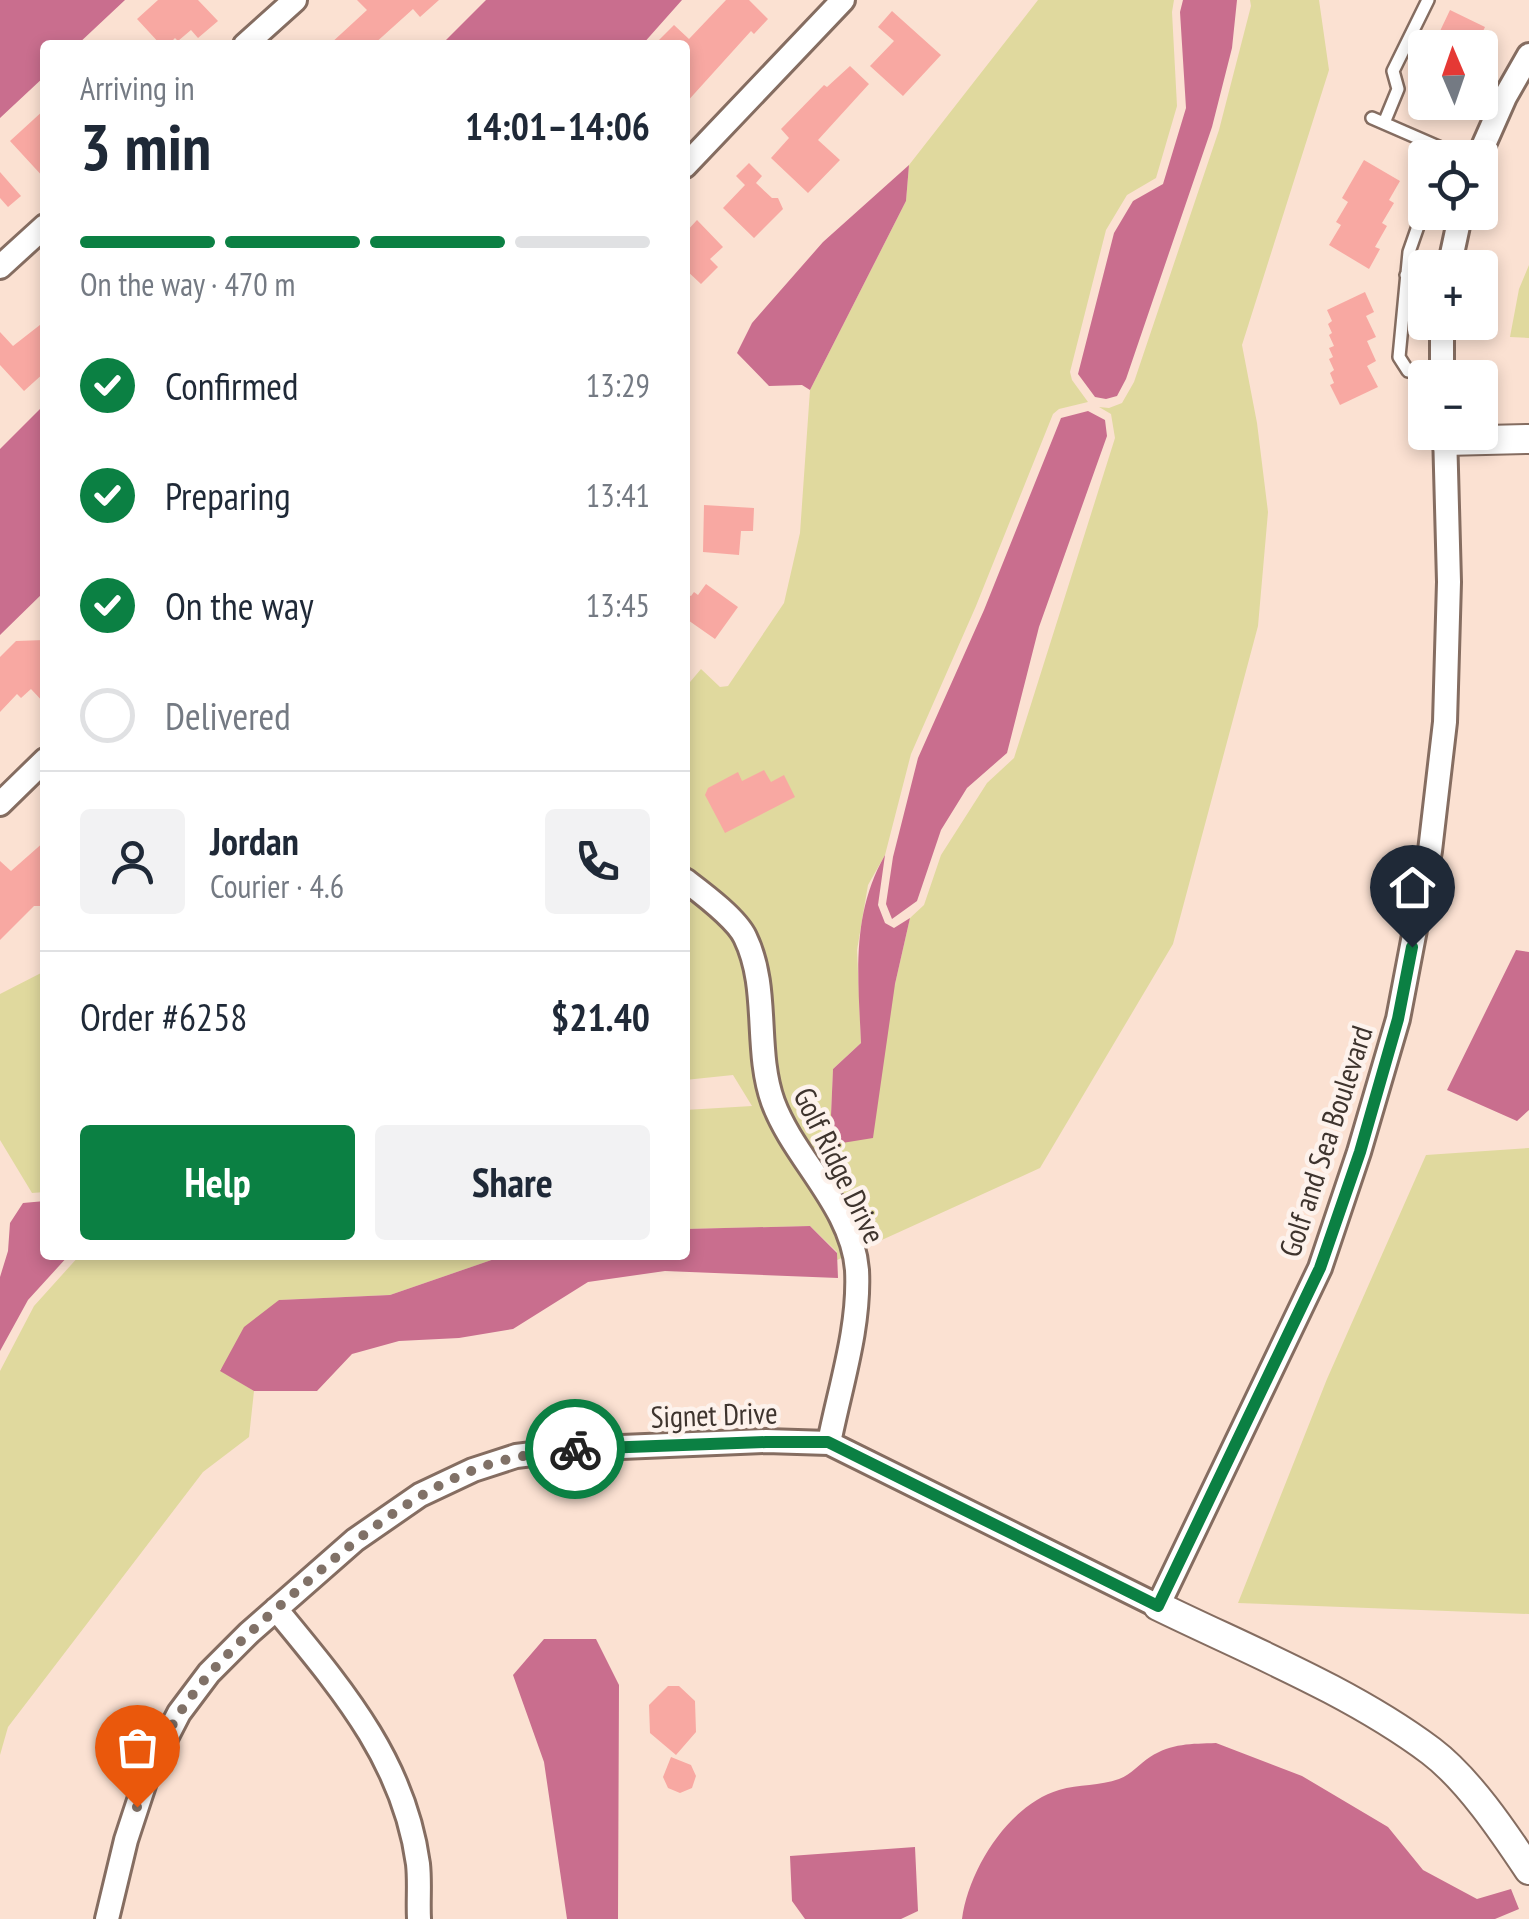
<!DOCTYPE html>
<meta charset="utf-8">
<style>
:root{--surface:#fff;--page:#f2f2f3;--text:#1f2937;--muted:#747a83;--line:#e0e1e3;--accent:#0b8043}
body{margin:0;font-family:"PT Sans Narrow",sans-serif;background:var(--page);color:var(--text);height:100vh;display:flex;flex-direction:column;font-size:38px;white-space:nowrap}
*{box-sizing:border-box;margin:0}
p{font-size:32px;color:var(--muted)}
.icon{flex:none;width:55px;height:55px;fill:none;stroke:currentColor;stroke-width:2;stroke-linecap:round;stroke-linejoin:round}
.map{position:relative;flex:1;overflow:hidden}
.panel{position:absolute;left:40px;top:40px;width:650px;height:1220px;display:flex;flex-direction:column;background:var(--surface);border-radius:10px;box-shadow:0 5px 15px #0003}
.panel>*{flex:none}
.needle{width:65px;rotate:358deg}
.tools{position:absolute;left:1408px;top:30px;display:grid;gap:20px}
.tools a{display:grid;place-items:center;width:90px;height:90px;border-radius:10px;background:var(--surface);box-shadow:0 5px 15px #0003;font-size:50px}
.pin{position:absolute;display:grid;place-items:center;width:85px;height:85px;color:#fff;margin:-102px -42px;border-radius:50% 50% 50% 0;rotate:-45deg;box-shadow:0 0 10px #0007}
.pin .icon{rotate:45deg}
.courier{position:absolute;display:grid;place-items:center;width:100px;height:100px;margin:-50px;border:8px solid #0b8043;border-radius:50%;background:#fff;color:#222;box-shadow:0 2px 12px #0007}
.overview em{font-style:normal;font-weight:600}
.overview div{display:flex;flex-direction:column-reverse}
.overview{display:flex;align-items:center;justify-content:space-between;height:170px;padding:0 40px}
h1{font-size:65px;font-weight:600;line-height:75px}
.bar{display:grid;grid-template-columns:repeat(4,1fr);gap:15px 10px;align-content:center;height:120px;padding:0 40px}
.bar i{height:12px;border-radius:8px;background:var(--line)}
.bar .current{background:var(--accent)}
.bar p{grid-column:span 4}
.line{display:flex;align-items:center;gap:25px;padding:0 40px;border-top:2px solid var(--line)}
.line div{flex:1}
.round{display:grid;place-items:center;flex:none;width:105px;height:105px;border-radius:10px;background:var(--page)}
ol{padding:0 40px;list-style:none}
li{display:flex;align-items:center;gap:30px;height:110px}
li p{margin-inline-start:auto}
li .icon{padding:10px;border-radius:50%;background:var(--accent);color:#fff;stroke-width:4}
li:last-child{color:var(--muted)}
li i{width:55px;height:55px;border:5px solid var(--line);border-radius:50%}
.cta{display:flex;gap:20px;margin-top:auto;padding:20px 40px}
.cta a{flex:1;height:115px;border-radius:10px;background:var(--accent);color:#fff;font-size:40px;font-weight:600;line-height:115px;text-align:center}
.cta a+a{background:var(--page);color:var(--text)}
.map>svg:first-child{display:block}
.green{fill:#e0d99e}
.water{fill:#c96e8e}
.building{fill:#f8a8a2}
.lines{fill:none;stroke-linecap:round;stroke-linejoin:round}
.service-casing{stroke:#856d61;stroke-width:16}
.minor-casing{stroke:#856d61;stroke-width:28}
.tertiary-casing{stroke:#856d61;stroke-width:32}
.service{stroke:#fff;stroke-width:11}
.minor{stroke:#fff;stroke-width:22}
.tertiary{stroke:#fff;stroke-width:28}
.done{stroke:#807167;stroke-width:10;stroke-dasharray:0 18}
.route{stroke:#0b8043;stroke-width:12}
.labels{text-anchor:middle;dominant-baseline:central;stroke-width:9;stroke-linejoin:round;paint-order:stroke}
.street-label{font-size:30px;fill:#3e342e;stroke:#fdf2ec}
</style>
<div class="map">
<svg width="1529" height="1919" viewBox="0 0 1529 1919">
<rect width="100%" height="100%" fill="#fbe1d2"/>
<path class="green" d="M1038 0H1174L1172 12 1177 106 1156 178 1127 195 1106 230 1070 372 1072 380 1088 402 1059 409 1053 414 976 606 911 754 885 855 868 885 857 950 861 1043 833 1069 831 1115 895 984 910 918 924 905 941 855 987 783 1014 758 1115 438 1111 414 1099 407 1109 408 1122 403 1134 382 1219 130 1251 6 1250 0H1319L1329 70 1242 345 1257 423 1268 512 1258 626 1173 944 1040 1168 862 1249 791 1120 780 1093 774 1063 769 986 711 887 685 867V688L701 669 720 687 728 686 784 603 800 533 810 390 906 201 909 165Z
M1529 265V338L1510 337 1519 289Z
M685 893 736 941 750 991 755 1065 842 1248 844 1257 837 1260V1252L810 1226 685 1229V1110L752 1106 733 1075 685 1080Z
M43 972 45 1192 32 1193 0 1140V994Z
M1529 1148V1614L1238 1603 1327 1379 1426 1155Z
M80 1255H506L390 1295 279 1300 220 1370 254 1391 249 1437 203 1472 8 1727 0 1755V1371L34 1306Z"/>
<path class="water" d="M0 0H125L77 45H45V76L0 118Z
M486 0H682L642 45H441Z
M1183 0H1237L1232 48 1212 127 1126 379 1117 396 1106 399 1095 397 1078 374 1114 233 1133 201 1163 184 1186 108 1180 12Z
M909 165 906 201 810 390 802 385 769 386 737 353 752 323 823 242Z
M45 404V591L0 635V449Z
M1088 411 1105 420 1107 436 1039 627 1007 753 967 788 941 830 917 901 892 919 886 904 893 857 918 758 984 610 1061 418Z
M885 855 878 905 885 923 894 928 910 918 895 984 873 1138 836 1144 831 1115 833 1069 861 1043C858 975 851 915 885 855Z
M1516 950 1529 952V1110L1517 1121 1447 1090Z
M45 1201V1255H69L28 1300 0 1351V1277L8 1251 10 1223 23 1203Z
M810 1226 837 1253 838 1278 665 1271 588 1282 513 1329 459 1338 399 1341 352 1354 317 1391H254L220 1371 244 1327 279 1300 390 1295 506 1255H685V1229Z
M544 1639H596L619 1685 618 1919H567L544 1762 513 1675Z
M1216 1743 1302 1776 1388 1827 1423 1870 1477 1899 1511 1889 1519 1909 1495 1919H962C969 1868 1009 1805 1059 1790 1079 1784 1100 1786 1119 1779 1132 1774 1139 1764 1150 1757 1172 1743 1191 1744 1216 1743Z
M915 1847 918 1911 901 1919H805L792 1901 790 1856Z"/>
<path class="building" d="M158 0H198L218 21 198 38 191 30 178 41 175 38 168 45H161L137 19Z
M357 0H439L420 17 413 9 373 45H329L367 10Z
M726 0H749L768 19 754 34 751 31 685 104V45H654L674 25 689 39Z
M1450 10 1485 27 1475 48H1432Z
M892 11 941 55 903 96 870 66 894 41 878 27Z
M850 66 869 84 818 140 840 160 808 193 771 158 789 138 781 129 824 85 827 87Z
M45 109V179L10 141Z
M1364 160 1400 181 1389 200 1394 203 1382 223 1387 226 1375 247 1380 249 1369 269 1329 245 1341 225 1336 222 1348 202 1342 198Z
M749 163 762 176 756 183 772 198H778L783 209 754 238 723 208 745 185 736 176Z
M0 172 21 196 8 207 0 198Z
M697 220 723 247 710 259 718 267 701 284 685 269V233Z
M1365 292 1374 312 1366 316 1376 337 1367 341 1376 361 1367 366 1378 387 1340 405 1330 385 1334 383 1330 373 1334 370 1329 359 1333 357 1329 348 1334 346 1329 335 1332 333 1328 324 1332 321 1327 310Z
M45 321V372L24 391 0 365V332L13 346Z
M704 505 754 508 753 531H741L739 555 703 552Z
M706 584 738 607 715 639 685 618V593L691 596 694 592 698 595Z
M45 640V704L31 689 21 698 17 694 0 712V657L16 641Z
M764 770 771 782 784 775 795 797 725 833 705 795 708 788 738 772 742 781Z
M45 841V895L40 906H34L0 940V861L11 871Z
M668 1686H679L695 1701 696 1732 676 1755 650 1733 649 1705Z
M671 1757 691 1765 696 1776 692 1788 680 1793 668 1788 663 1777Z"/>
<g class="lines">
<defs>
<path id="service" d="M1372 118 1464 158
M1384 123 1398 89 1393 71 1428 0
M1425 206 1409 252 1399 357 1408 371 1442 375
M1406 275 1425 277"/>
<path id="minor" d="M245 45 295 0
M1478 158 1505 97 1529 55
M685 166 843 0
M0 267 45 226
M1449 268 1461 212
M1442 378V322
M0 804 45 760
M685 880C702 893 736 918 745 937 770 988 754 1049 773 1102 794 1159 852 1206 857 1270 860 1328 840 1387 829 1443
M276 1609C340 1687 404 1760 418 1864 420 1882 418 1901 419 1919
M107 1919 126 1840 148 1773 179 1713 209 1673 249 1633 355 1540 420 1495 473 1470 516 1456 574 1449 766 1441 829 1443 1158 1606 1320 1268 1359 1152 1398 1019 1430 851 1445 722 1449 582 1445 432"/>
<path id="tertiary" d="M1445 441 1529 439
M1158 1606C1248 1650 1351 1691 1431 1751 1468 1779 1503 1831 1529 1870"/>
</defs>
<use href="#service" class="service-casing"/>
<use href="#minor" class="minor-casing"/>
<use href="#tertiary" class="tertiary-casing"/>
<use href="#service" class="service"/>
<use href="#minor" class="minor"/>
<use href="#tertiary" class="tertiary"/>
</g>
<g class="lines">
<path class="done" d="M137 1807C147 1774 162 1740 181 1711 211 1666 251 1631 291 1596 347 1547 402 1499 471 1471 505 1457 539 1453 575 1449"/>
<path class="route" d="M575 1449 766 1442H828L1158 1606 1320 1268 1360 1152 1398 1019 1412 947"/>
</g>
<g class="labels">
<g class="street-label">
<text transform="translate(1325 1141) rotate(-72)">Golf and Sea Boulevard</text>
<text transform="translate(840 1165) rotate(64)">Golf Ridge Drive</text>
<text transform="translate(714 1414) rotate(-2)">Signet Drive</text>
</g>
</g>
</svg>
<div class="tools">
<a><svg class="needle" viewBox="-14 -14 28 28"><path d="M0-13l5 13h-10z" fill="#e53935"/><path d="M0 13l5-13h-10z" fill="#747a83"/></svg></a>
<a><svg class="icon" aria-label="locate" viewBox="0 0 24 24"><circle cx="12" cy="12" r="6"/><path d="M12 2v4M12 18v4M2 12h4M18 12h4"/></svg></a>
<a>+</a>
<a>−</a>
</div>
<div class="pin" style="left:137px;top:1807px;background:#ea580c"><svg class="icon" aria-label="bag" viewBox="0 0 24 24"><path d="M5 8h14l-1 12H6zM9 8a3 3 0 0 1 6 0"/></svg></div>
<div class="pin" style="left:1412px;top:947px;background:#1f2937"><svg class="icon" aria-label="home" viewBox="0 0 24 24"><path d="M3 11l9-7 9 7M6 9v11h12V9"/></svg></div>
<div class="courier" style="left:575px;top:1449px"><svg class="icon" aria-label="bike" viewBox="0 0 24 24"><circle cx="6" cy="16" r="4"/><circle cx="18" cy="16" r="4"/><path d="M6 16l4-8h5l3 8M10 8l3 8H6M13 5h3"/></svg></div>
<section class="panel">
<div class="overview"><div><h1>3 min</h1><p>Arriving in</p></div><em>14:01–14:06</em></div>
<div class="bar"><i class="current"></i><i class="current"></i><i class="current"></i><i></i><p>On the way · 470 m</p></div>
<ol>
<li><svg class="icon" aria-label="check" viewBox="0 0 24 24"><path d="M5 12l5 5 9-10"/></svg>Confirmed<p>13:29</p></li>
<li><svg class="icon" aria-label="check" viewBox="0 0 24 24"><path d="M5 12l5 5 9-10"/></svg>Preparing<p>13:41</p></li>
<li><svg class="icon" aria-label="check" viewBox="0 0 24 24"><path d="M5 12l5 5 9-10"/></svg>On the way<p>13:45</p></li>
<li><i></i>Delivered</li>
</ol>
<div class="line" style="height:180px"><a class="round"><svg class="icon" aria-label="person" viewBox="0 0 24 24"><circle cx="12" cy="8" r="4"/><path d="M4 21q1-7 8-7t8 7"/></svg></a><div><b>Jordan</b><p>Courier · 4.6</p></div><a class="round"><svg class="icon" aria-label="phone" viewBox="0 0 24 24"><path d="M5 4h4l2 5-3 2q2 4 5 5l2-3 5 2v4C11 20 4 13 5 4z"/></svg></a></div>
<div class="line" style="height:130px"><div>Order #6258</div><b>$21.40</b></div>
<div class="cta"><a>Help</a><a>Share</a></div>
</section>
</div>
